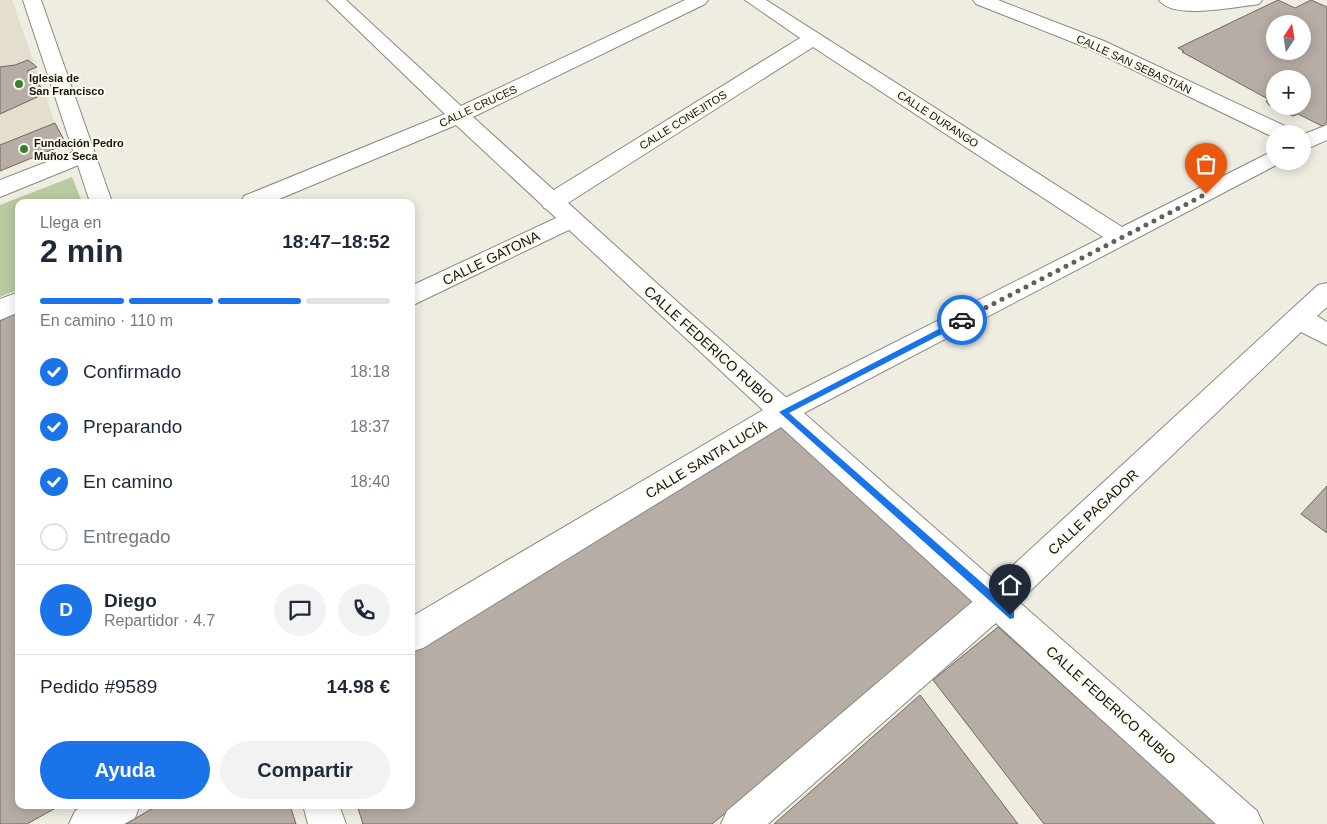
<!DOCTYPE html>
<html lang="es">
<meta charset="utf-8">
<style>
:root{--surface:#fff;--page:#f2f2f3;--text:#1f2937;--muted:#747a83;--line:#e0e1e3;--accent:#1a73e8}
body{margin:0;font-family:Helvetica,sans-serif;background:var(--page);color:var(--text);height:100vh;display:flex;flex-direction:column;font-size:19px;white-space:nowrap}
*{box-sizing:border-box;margin:0}
p{font-size:16px;color:var(--muted)}
.icon{flex:none;width:28px;height:28px;fill:none;stroke:currentColor;stroke-width:2;stroke-linecap:round;stroke-linejoin:round}
.map{position:relative;flex:1;overflow:hidden}
.panel{position:absolute;left:15px;top:199px;width:400px;height:610px;display:flex;flex-direction:column;background:var(--surface);border-radius:10px;box-shadow:0 2px 12px #0003}
.panel>*{flex:none}
.needle{width:32px;rotate:12deg}
.buttons{position:absolute;left:1266px;top:15px;display:grid;gap:10px}
.buttons a{display:grid;place-items:center;width:45px;height:45px;border-radius:50%;background:var(--surface);box-shadow:0 2px 12px #0003;font-size:25px}
.pin{position:absolute;display:grid;place-items:center;width:42px;height:42px;color:#fff;margin:-51px -21px;border-radius:50% 50% 50% 0;rotate:-45deg;box-shadow:0 0 5px #0007}
.pin .icon{rotate:45deg}
.courier{position:absolute;display:grid;place-items:center;width:50px;height:50px;margin:-25px;border:4px solid #1a73e8;border-radius:50%;background:#fff;color:#222;box-shadow:0 1px 6px #0007}
.summary em{font-style:normal;font-weight:600}
.summary div{display:flex;flex-direction:column-reverse}
.summary{display:flex;align-items:center;justify-content:space-between;height:85px;padding:0 25px}
h1{font-size:32px;font-weight:600;line-height:38px}
.bar{display:grid;grid-template-columns:repeat(4,1fr);gap:8px 5px;align-content:center;height:60px;padding:0 25px}
.bar i{height:6px;border-radius:4px;background:var(--line)}
.bar .selected{background:var(--accent)}
.bar p{grid-column:span 4}
.line{display:flex;align-items:center;gap:12px;padding:0 25px;border-top:1px solid var(--line)}
.line div{flex:1}
.round{display:grid;place-items:center;flex:none;width:52px;height:52px;border-radius:26px;background:var(--page)}
ol{padding:0 25px;list-style:none}
li{display:flex;align-items:center;gap:15px;height:55px}
li p{margin-inline-start:auto}
li .icon{padding:5px;border-radius:50%;background:var(--accent);color:#fff;stroke-width:4}
li:last-child{color:var(--muted)}
li i{width:28px;height:28px;border:2px solid var(--line);border-radius:50%}
.action{display:flex;gap:10px;margin-top:auto;padding:10px 25px}
.action a{flex:1;height:58px;border-radius:30px;background:var(--accent);color:#fff;font-size:20px;font-weight:600;line-height:58px;text-align:center}
.action a+a{background:var(--page);color:var(--text)}
.map>svg:first-child{display:block}
.built{fill:#e3decd}
.green{fill:#bacba1}
.building{fill:#b7ada7;stroke:#716862;fill-rule:evenodd}
.lines{fill:none;stroke-linecap:round;stroke-linejoin:round}
.minor-casing{stroke:#8b887f;stroke-width:2}
.tertiary-casing{stroke:#8b887f;stroke-width:2}
.minor{fill:#fff;fill-rule:evenodd}
.tertiary{fill:#fff;fill-rule:evenodd}
.route{fill:#1a73e8}
.done{stroke:#62605a;stroke-width:5;stroke-dasharray:0 9}
.poi-dot{fill:#35822b;stroke:#fcf9ef;stroke-width:2}
.labels{text-anchor:middle;dominant-baseline:central;stroke-width:4;stroke-linejoin:round;paint-order:stroke}
.far-street-label{font-size:11px;fill:#161511;stroke:#fcf9ef}
.far-poi-label{font-size:11px;font-weight:bold;fill:#161511;stroke:#fcf9ef;text-anchor:start}
.street-label{font-size:14px;fill:#161511;stroke:#fcf9ef}
</style>
<div class="map">
<svg width="1327" height="824" viewBox="0 0 1327 824">
<rect width="100%" height="100%" fill="#efece1"/>
<path class="built" d="M0 0H12L55 123 0 145Z"/>
<path class="green" d="M72 177 82 202H19V289L0 297V205Z"/>
<path class="building" d="M1278 0 1295 8 1311 0 1327 7V122L1322 126 1298 114 1293 116 1269 105 1266 101 1268 99 1182 52 1184 51 1178 48ZM1275 24H1302V51H1275ZM1275 79H1302V106H1275Z
M28 60 37 67 27 71 46 93 0 114V67L15 65Z
M55 123 66 144 0 171V145Z
M19 312V805H61L27 824H0V321Z
M783 423 978 607 712 824H363L357 805H411V652Z
M1327 486V533L1301 514Z
M998 627 1217 824H1044L933 680Z
M920 695 1018 824H774Z
M158 805H290L296 824H126Z"/>
<g class="lines">
<defs>
<path id="minor" d="M745 0H766L1122 227 1267 154 1275 152V161H1284L783 424 773 420 769 412 773 404 1103 237 813 47 560 208 552 210 544 208 541 202 544 196 800 38Z
M973 0H998L1104 41 1291 129 1294 134H1275V138L1090 49 976 4Z
M1159 0H1262L1259 4 1253 5C1231 7 1173 20 1159 0Z
M1327 125V140L1302 151V135Z
M83 148 91 150 94 155 91 160 0 197V180Z
M571 211 579 213 582 219 579 225 411 306V286Z
M1327 283V307L1317 316 1327 322V345L1301 332 1007 613 768 824H721L727 811 985 591 1318 285Z
M19 292V312L0 320V299Z"/>
<path id="tertiary" d="M23 0H41L112 202H90Z
M327 0H346L461 106 685 0H708L705 4 473 117 682 306 1257 811 1263 824H1216L781 427 423 648 411 652V617L763 410 456 125 272 202H241L244 196 445 114Z
M86 805H140L135 818 124 824H69L75 811Z
M303 805H339L346 824H308Z"/>
</defs>
<use href="#minor" class="minor-casing"/>
<use href="#tertiary" class="tertiary-casing"/>
<use href="#minor" class="minor"/>
<use href="#tertiary" class="tertiary"/>
</g>
<path class="route" d="M960 318H965V322L789 413 1014 611V618L1010 619 779 412Z"/>
<g class="lines">
<path class="done" d="M962 320 1206 194"/>
</g>
<g class="poi-dot">
<circle cx="19" cy="84" r="5"/>
<circle cx="24" cy="149" r="5"/>
</g>
<g class="labels">
<g class="far-street-label">
<text transform="translate(1134 64) rotate(25)">CALLE SAN SEBASTIÁN</text>
<text transform="translate(478 106) rotate(-25)">CALLE CRUCES</text>
<text transform="translate(938 119) rotate(33)">CALLE DURANGO</text>
<text transform="translate(683 120) rotate(-32)">CALLE CONEJITOS</text>
</g>
<g class="far-poi-label">
<text x="29" y="78">Iglesia de<tspan x="29" dy="13">San Francisco</tspan></text>
<text x="34" y="143">Fundación Pedro<tspan x="34" dy="13">Muñoz Seca</tspan></text>
</g>
<g class="street-label">
<text transform="translate(491 258) rotate(-26)">CALLE GATONA</text>
<text transform="translate(709 345) rotate(42)">CALLE FEDERICO RUBIO</text>
<text transform="translate(706 459) rotate(-31)">CALLE SANTA LUCÍA</text>
<text transform="translate(1093 512) rotate(-43)">CALLE PAGADOR</text>
<text transform="translate(1111 705) rotate(42)">CALLE FEDERICO RUBIO</text>
</g>
</g>
</svg>
<div class="buttons">
<a><svg class="needle" viewBox="-14 -14 28 28"><path d="M0-13l5 13h-10z" fill="#e53935"/><path d="M0 13l5-13h-10z" fill="#747a83"/></svg></a>
<a>+</a>
<a>−</a>
</div>
<div class="pin" style="left:1206px;top:194px;background:#ea580c"><svg class="icon" aria-label="bag" viewBox="0 0 24 24"><path d="M5 8h14l-1 12H6zM9 8a3 3 0 0 1 6 0"/></svg></div>
<div class="pin" style="left:1010px;top:615px;background:#1f2937"><svg class="icon" aria-label="home" viewBox="0 0 24 24"><path d="M3 11l9-7 9 7M6 9v11h12V9"/></svg></div>
<div class="courier" style="left:962px;top:320px"><svg class="icon" aria-label="car" viewBox="0 0 24 24"><path d="M5 17H2v-5l4-1 3-4h7l3 4 3 1v5h-3M9 17h6M6 11h13"/><circle cx="7" cy="17" r="2"/><circle cx="17" cy="17" r="2"/></svg></div>
<section class="panel">
<div class="summary"><div><h1>2 min</h1><p>Llega en</p></div><em>18:47–18:52</em></div>
<div class="bar"><i class="selected"></i><i class="selected"></i><i class="selected"></i><i></i><p>En camino · 110 m</p></div>
<ol>
<li><svg class="icon" aria-label="check" viewBox="0 0 24 24"><path d="M5 12l5 5 9-10"/></svg>Confirmado<p>18:18</p></li>
<li><svg class="icon" aria-label="check" viewBox="0 0 24 24"><path d="M5 12l5 5 9-10"/></svg>Preparando<p>18:37</p></li>
<li><svg class="icon" aria-label="check" viewBox="0 0 24 24"><path d="M5 12l5 5 9-10"/></svg>En camino<p>18:40</p></li>
<li><i></i>Entregado</li>
</ol>
<div class="line" style="height:90px"><b class="round" style="background:var(--accent);color:#fff">D</b><div><b>Diego</b><p>Repartidor · 4.7</p></div><a class="round"><svg class="icon" aria-label="chat" viewBox="0 0 24 24"><path d="M4 5h16v11H9l-5 4z"/></svg></a><a class="round"><svg class="icon" aria-label="phone" viewBox="0 0 24 24"><path d="M5 4h4l2 5-3 2q2 4 5 5l2-3 5 2v4C11 20 4 13 5 4z"/></svg></a></div>
<div class="line" style="height:65px"><div>Pedido #9589</div><b>14.98 €</b></div>
<div class="action"><a>Ayuda</a><a>Compartir</a></div>
</section>
</div>
